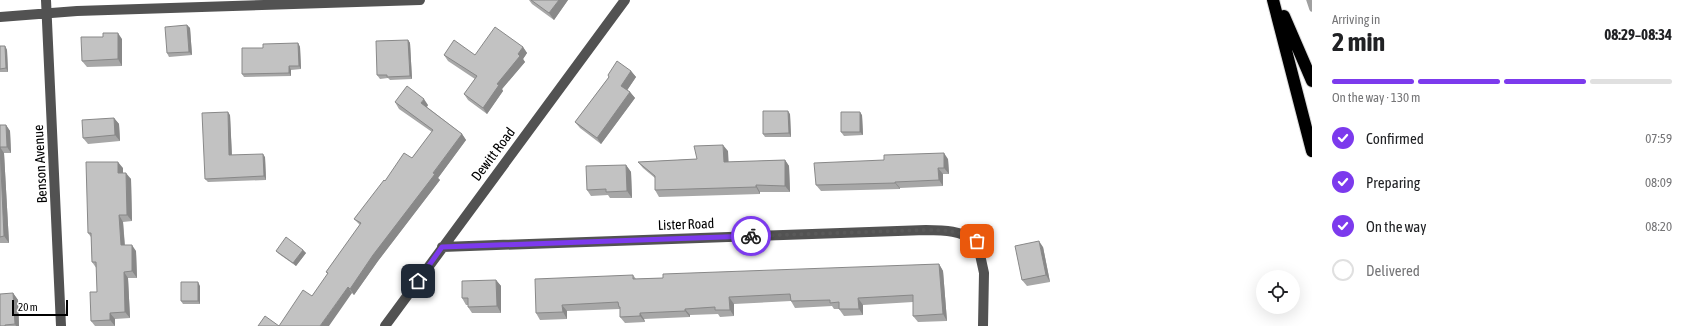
<!DOCTYPE html>
<meta charset="utf-8">
<style>
:root{--surface:#fff;--page:#f6f6f6;--text:#202124;--muted:#757577;--line:#e0e0e0;--accent:#7c3aed}
body{margin:0;font-family:"Asap Condensed",sans-serif;background:var(--page);color:var(--text);height:100vh;display:flex;flex-direction:column;font-size:15px;white-space:nowrap}
*{box-sizing:border-box;margin:0}
p{font-size:13px;color:var(--muted)}
.icon{flex:none;width:22px;height:22px;fill:none;stroke:currentColor;stroke-width:2;stroke-linecap:round;stroke-linejoin:round}
.map{position:relative;flex:1;overflow:hidden}
.drawer{display:flex;flex-direction:column;background:var(--surface);width:380px}
.drawer>*{flex:none}
.tools{position:absolute;left:1256px;top:270px;display:grid;gap:8px}
.tools a{display:grid;place-items:center;width:44px;height:44px;border-radius:50%;background:var(--surface);box-shadow:0 4px 16px #0002;font-size:20px}
.scale{position:absolute;left:12px;bottom:10px;width:56px;box-sizing:border-box;padding-left:4px;border:2px solid #000;border-top:0;font-size:11px;line-height:14px;white-space:nowrap;color:#000;-webkit-text-stroke:3px #fff;paint-order:stroke}
.pin{position:absolute;display:grid;place-items:center;width:34px;height:34px;color:#fff;margin:-17px;border-radius:8px;box-shadow:0 2px 6px #0006}
.courier{position:absolute;display:grid;place-items:center;width:40px;height:40px;margin:-20px;border:3px solid #7c3aed;border-radius:50%;background:#fff;color:#222;box-shadow:0 1px 5px #0007}
.head em{font-style:normal;font-weight:700}
.head div{display:flex;flex-direction:column-reverse}
.head{display:flex;align-items:center;justify-content:space-between;height:68px;padding:0 20px}
h1{font-size:26px;font-weight:700;line-height:30px}
.bar{display:grid;grid-template-columns:repeat(4,1fr);gap:6px 4px;align-content:center;height:48px;padding:0 20px}
.bar i{height:5px;border-radius:3px;background:var(--line)}
.bar .selected{background:var(--accent)}
.bar p{grid-column:span 4}
ol{padding:0 20px;list-style:none}
li{display:flex;align-items:center;gap:12px;height:44px}
li p{margin-inline-start:auto}
li .icon{padding:4px;border-radius:50%;background:var(--accent);color:#fff;stroke-width:4}
li:last-child{color:var(--muted)}
li i{width:22px;height:22px;border:2px solid var(--line);border-radius:50%}
main{display:flex;flex:1;min-height:0}
.map>svg:first-child{display:block}
.lines{fill:none;stroke-linecap:round;stroke-linejoin:round}
.stream{stroke:#a0a0a0;stroke-width:5.5}
.highway-casing{stroke:#dbdbdb;stroke-width:14}
.minor{stroke:#525252;stroke-width:10}
.highway{stroke:#000;stroke-width:12}
.wall{fill:#a7a7a7}
.shaded-wall{fill:#888}
.building{fill:#c2c2c2;stroke:#888}
.done{stroke:#595959;stroke-width:4;stroke-dasharray:0 7.2}
.route{stroke:#7c3aed;stroke-width:5}
.labels{text-anchor:middle;dominant-baseline:central;stroke-width:3.5;stroke-linejoin:round;paint-order:stroke}
.street-label{font-size:14px;fill:#000;stroke:#fff}
</style>
<main>
<div class="map">
<svg width="1312" height="326" viewBox="0 0 1312 326">
<rect width="100%" height="100%" fill="#fff"/>
<g class="lines">
<path class="stream" d="M1309 0 1312 9"/>
<defs>
<path id="highway" d="M1273 0 1312 151
M1284 16 1312 81"/>
</defs>
<use href="#highway" class="highway-casing"/>
<path class="minor" d="M46 0 61 326
M0 17 77 11 420 0
M442 247 926 230C947 230 959 231 977 241L984 273 983 326
M385 326 625 0"/>
<use href="#highway" class="highway"/>
</g>
<path class="wall" d="M529 0H568L554 20 532 4Z
M187 25 190 28 192 55 169 57 167 53Z
M122 39V66L87 67 82 61Z
M408 40 410 43 412 79 390 80 388 78 380 79 377 75Z
M298 43 300 47 301 69 291 70V76L244 77 242 74 263 48Z
M0 46H5L7 50 8 72H0Z
M523 47 527 53 523 59 525 62 502 89 503 91 487 114 468 100 464 94 475 79 448 61 444 55H475Z
M631 71 636 77 627 90 630 92 635 98 601 144 580 128 575 122 609 77 608 75Z
M395 102 428 105 427 107 462 134 466 140 438 178 440 180 378 261 354 295 352 293 279 326 312 296 328 274 326 272 360 225 354 219 385 181 412 158 432 132 399 109Z
M790 114 791 137H765L763 134Z
M230 115 232 155 265 157 266 180 208 182 205 179Z
M862 115 863 135 844 136 841 132Z
M114 118 119 124 120 141 88 144 83 138Z
M0 125H6L10 131 11 153H4L9 243H0Z
M728 151V162L785 160 789 166 790 192H760V194L659 197 655 190V178L643 168 638 162 697 159Z
M948 159 949 174H943V186L900 188V189L821 191 816 185Z
M626 165 631 172 632 198H610L608 195 591 196 587 190Z
M123 168V173L131 179 132 221 123 222 125 245 136 251 137 278H128L130 318 115 319V326H95L91 321 97 292V269L92 262 91 237 88 233Z
M1043 247 1050 282 1027 286 1022 280Z
M303 250 306 253 296 266 279 254 276 251Z
M939 264 943 271 947 321 918 322 913 316V302L863 305V315L844 316 839 309H834L832 306 795 308 791 301 734 304V316L720 317 718 314 690 315V317L644 319 645 322 625 323 620 317V309L567 311V319L540 320 536 313 633 275 636 279 663 278Z
M496 280 501 286V313H472L468 307V305H466L462 298Z
M200 286V304H183L181 301Z
M13 293 18 300 19 326H0Z"/>
<path class="shaded-wall" d="M559 0H568L554 20 549 13Z
M187 25 190 28 192 55 189 52Z
M118 33 122 39V66L118 59Z
M408 40 410 43 412 79 410 76Z
M298 43 300 47 301 69 299 66Z
M5 46 7 50 8 72 6 68Z
M523 47 527 53 523 59 525 62 502 89 503 91 487 114 483 108 497 84Z
M289 66 291 70V76L289 73Z
M631 71 636 77 626 92 621 86Z
M630 92 635 98 601 144 597 138Z
M424 99 428 105 425 109 421 103Z
M788 111 790 114 791 137 789 133Z
M228 112 230 115 232 159 229 155Z
M860 112 862 115 863 135 860 132Z
M114 118 119 124 120 141 115 135Z
M6 125 10 131 11 153 7 147Z
M462 134 466 140 438 178 440 180 378 261 354 295 350 289 373 255Z
M723 145 728 151 729 168 724 162Z
M0 147 4 153 9 243 4 236Z
M944 153 948 159 949 174 944 168Z
M263 154 265 157 266 180 264 176Z
M785 160 789 166 790 192 785 186Z
M118 162 123 168V179L118 173Z
M626 165 631 172 632 198 627 191Z
M938 168 943 174V186L939 180Z
M126 173 131 179 132 221 127 215Z
M895 182 900 188V189L895 183Z
M756 185 760 192V194L756 187Z
M119 215 123 222 125 251 121 245Z
M1039 241 1043 247 1050 282 1046 275Z
M132 245 136 251 137 278 132 271Z
M303 250 306 253 296 266 293 263Z
M939 264 943 271 947 321 943 314Z
M124 272 128 278 130 318 125 312Z
M496 280 501 286V313L497 306Z
M198 282 200 286V304L198 301Z
M348 287 352 293 329 326H320Z
M13 293 18 300 19 326H16L15 324Z
M729 297 734 304V316L730 310Z
M858 298 863 305V315L859 309Z
M562 305 567 311V319L563 312Z
M685 309 690 315V317L685 311Z
M110 313 115 319V326L110 320Z
M640 313 644 319 645 322 640 316Z"/>
<path class="building" d="M531 0H559L549 13Z
M187 25 189 52 167 53 165 27Z
M495 27 523 47 518 54 520 56 497 84 499 85 483 108 464 94 477 76 444 55 454 40 475 55Z
M103 33H118V59L82 61 81 37H103Z
M408 40 410 76 387 77V75H377L376 41Z
M298 43 299 66H289V73L242 74V48H263V44Z
M0 46H5L6 68 0 69Z
M617 61 631 71 621 86 630 92 597 138 575 122 609 77 608 75Z
M407 86 424 99 421 103 462 134 433 173 435 174 373 255 350 289 348 287 320 326H258L265 316 279 326 303 290 312 296 328 273 326 272 361 223 354 219 384 180 385 181 404 153 412 158 433 130 395 102Z
M763 111H788L789 133 763 134Z
M228 112 229 155 263 154 264 176 205 179 202 113Z
M841 112H860V132H841Z
M114 118 115 135 83 138 82 120Z
M0 125H6L7 147H0L4 236 0 237Z
M723 145 724 162 785 160V186L756 185V187L655 190V176L638 162 697 159 694 146Z
M944 153V168H938L939 180 895 182V183L816 185 814 163 884 160V155Z
M86 162H118V173H126L127 215H119L121 245H132V271L124 272 125 312 110 313V320L91 321 90 292H97L96 262H92L91 233H88Z
M626 165 627 191 606 192V189L587 190 586 166Z
M286 237 303 250 293 263 276 251Z
M1039 241 1046 275 1022 280 1015 246Z
M939 264 943 314 913 316V295L858 298 859 309H839V302L830 303V300L791 301 790 294 729 297 730 310H715V307L685 309V311L640 313V316L620 317V307H619L618 302 562 305 563 312 536 313 535 279 633 275V279L663 278V274Z
M496 280 497 306 468 307V298H462V281Z
M181 282H198V301H181Z
M13 293 15 324 5 325V326H0V294Z"/>
<g class="lines">
<path class="done" d="M751 236 926 230C947 230 959 231 977 241"/>
<path class="route" d="M418 281 442 247 751 236"/>
</g>
<g class="labels">
<g class="street-label">
<text transform="translate(493 154) rotate(-53)">Dewitt Road</text>
<text transform="translate(40 164) rotate(-93)">Benson Avenue</text>
<text transform="translate(686 224) rotate(-2)">Lister Road</text>
</g>
</g>
</svg>
<div class="tools">
<a><svg class="icon" aria-label="locate" viewBox="0 0 24 24"><circle cx="12" cy="12" r="6"/><path d="M12 2v4M12 18v4M2 12h4M18 12h4"/></svg></a>
</div>
<div class="scale">20 m</div>
<div class="pin" style="left:977px;top:241px;background:#ea580c"><svg class="icon" aria-label="bag" viewBox="0 0 24 24"><path d="M5 8h14l-1 12H6zM9 8a3 3 0 0 1 6 0"/></svg></div>
<div class="pin" style="left:418px;top:281px;background:#1f2937"><svg class="icon" aria-label="home" viewBox="0 0 24 24"><path d="M3 11l9-7 9 7M6 9v11h12V9"/></svg></div>
<div class="courier" style="left:751px;top:236px"><svg class="icon" aria-label="bike" viewBox="0 0 24 24"><circle cx="6" cy="16" r="4"/><circle cx="18" cy="16" r="4"/><path d="M6 16l4-8h5l3 8M10 8l3 8H6M13 5h3"/></svg></div>
</div>
<section class="drawer">
<div class="head"><div><h1>2 min</h1><p>Arriving in</p></div><em>08:29–08:34</em></div>
<div class="bar"><i class="selected"></i><i class="selected"></i><i class="selected"></i><i></i><p>On the way · 130 m</p></div>
<ol>
<li><svg class="icon" aria-label="check" viewBox="0 0 24 24"><path d="M5 12l5 5 9-10"/></svg>Confirmed<p>07:59</p></li>
<li><svg class="icon" aria-label="check" viewBox="0 0 24 24"><path d="M5 12l5 5 9-10"/></svg>Preparing<p>08:09</p></li>
<li><svg class="icon" aria-label="check" viewBox="0 0 24 24"><path d="M5 12l5 5 9-10"/></svg>On the way<p>08:20</p></li>
<li><i></i>Delivered</li>
</ol>
</section>
</main>
